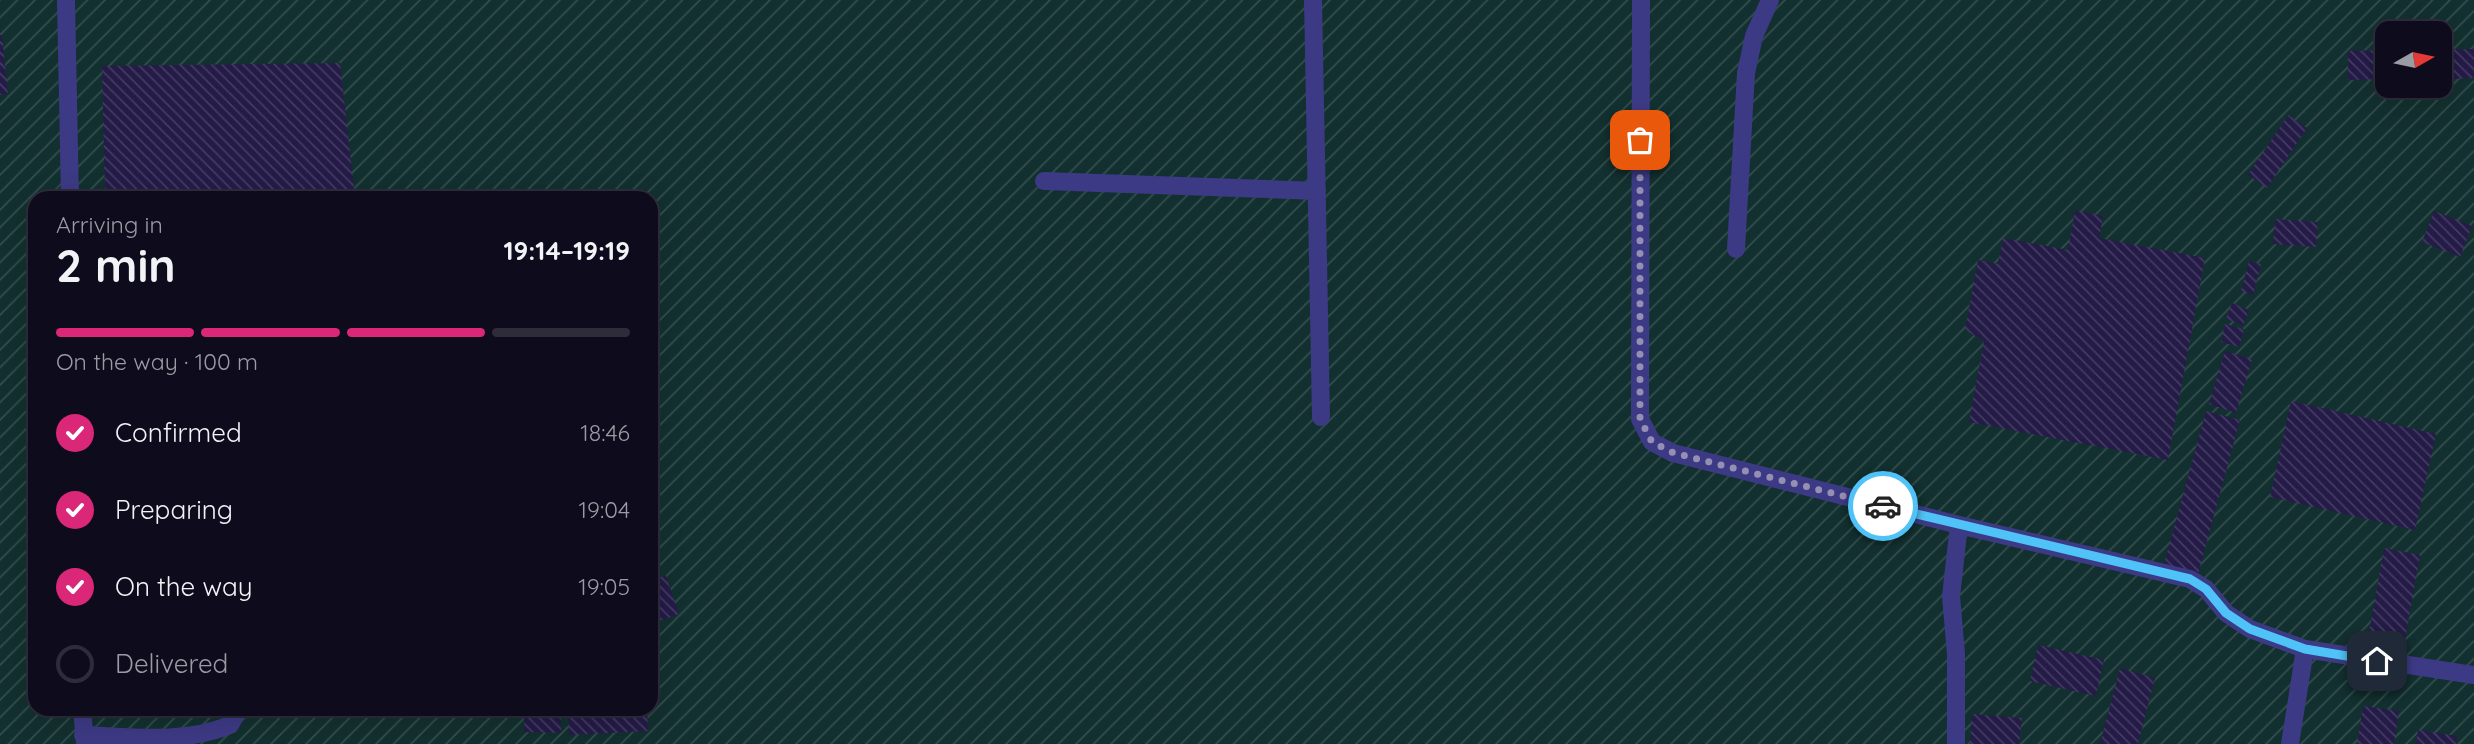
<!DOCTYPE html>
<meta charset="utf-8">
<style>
:root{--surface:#0e0b1c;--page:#171425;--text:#f1f3f6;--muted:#9b9ba3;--line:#2e2b3b;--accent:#db2777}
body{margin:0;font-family:Quicksand,sans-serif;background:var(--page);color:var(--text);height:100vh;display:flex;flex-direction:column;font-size:26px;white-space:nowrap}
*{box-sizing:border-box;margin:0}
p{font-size:23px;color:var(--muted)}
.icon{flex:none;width:38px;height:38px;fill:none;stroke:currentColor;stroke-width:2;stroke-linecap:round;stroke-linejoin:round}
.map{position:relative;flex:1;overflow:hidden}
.drawer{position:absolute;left:28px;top:191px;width:630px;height:525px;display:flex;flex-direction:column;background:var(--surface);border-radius:21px;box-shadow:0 7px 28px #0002,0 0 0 2px var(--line)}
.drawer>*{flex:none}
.needle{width:46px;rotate:81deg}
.controls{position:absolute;left:2375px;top:21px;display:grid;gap:14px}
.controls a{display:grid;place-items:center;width:77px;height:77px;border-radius:14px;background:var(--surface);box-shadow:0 7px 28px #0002,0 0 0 2px var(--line);font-size:35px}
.pin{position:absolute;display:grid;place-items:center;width:60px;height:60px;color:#fff;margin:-30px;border-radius:14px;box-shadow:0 4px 10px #0006}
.courier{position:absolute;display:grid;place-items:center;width:70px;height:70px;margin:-35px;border:5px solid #4fc3f7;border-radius:50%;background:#fff;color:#222;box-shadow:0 2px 9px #0007}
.summary em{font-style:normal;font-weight:700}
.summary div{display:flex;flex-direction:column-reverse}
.summary{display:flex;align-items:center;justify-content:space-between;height:119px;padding:0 28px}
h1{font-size:46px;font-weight:700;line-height:52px}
.bar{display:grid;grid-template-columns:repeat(4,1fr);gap:10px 7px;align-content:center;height:84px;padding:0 28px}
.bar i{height:9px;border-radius:5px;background:var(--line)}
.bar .active{background:var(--accent)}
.bar p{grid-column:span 4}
ol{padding:0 28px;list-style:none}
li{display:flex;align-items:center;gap:21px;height:77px}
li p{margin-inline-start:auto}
li .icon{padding:7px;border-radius:50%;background:var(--accent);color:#fff;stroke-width:4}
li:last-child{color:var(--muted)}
li i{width:38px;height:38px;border:4px solid var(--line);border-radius:50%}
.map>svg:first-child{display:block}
.garden{fill:url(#garden-furrows);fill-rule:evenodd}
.building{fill:url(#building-back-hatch)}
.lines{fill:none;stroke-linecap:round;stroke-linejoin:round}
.minor{stroke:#3d3a85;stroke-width:18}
.done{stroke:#948fb3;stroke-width:7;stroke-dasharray:0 12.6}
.route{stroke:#4fc3f7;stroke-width:9}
</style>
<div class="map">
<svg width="2474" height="744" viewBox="0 0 2474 744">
<defs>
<pattern id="garden-furrows" width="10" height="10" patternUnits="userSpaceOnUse" patternTransform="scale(1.75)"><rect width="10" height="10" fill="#12302f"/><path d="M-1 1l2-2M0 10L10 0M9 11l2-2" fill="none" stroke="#344d4e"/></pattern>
<pattern id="building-back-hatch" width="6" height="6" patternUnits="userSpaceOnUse" patternTransform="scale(1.75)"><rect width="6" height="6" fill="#241b47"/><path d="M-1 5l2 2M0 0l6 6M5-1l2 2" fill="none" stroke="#433b63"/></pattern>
</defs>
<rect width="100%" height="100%" fill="#130f26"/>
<path class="garden" d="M0 0H2474V744H0ZM2387 33H2440V86H2387ZM35 198H651V709H35Z"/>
<path class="building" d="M0 35H2L8 94 0 95Z
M2474 49V78L2440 79V50Z
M2387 50V79L2348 80V51Z
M340 63 355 198H105L102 66Z
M2288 115 2307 128 2267 188 2248 175Z
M2075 210 2103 216 2099 238 2205 258 2168 460 1969 422 1984 341 1965 330 1978 260 1998 264 2003 238 2068 250Z
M2434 211 2472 226 2460 257 2422 242Z
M2275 219 2318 222 2316 247 2273 244Z
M2249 261 2261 264 2253 295 2241 291Z
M2232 303 2249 310 2243 325 2226 319Z
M2225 324 2244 329 2239 347 2221 342Z
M2225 351 2252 359 2236 413 2209 404Z
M2291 401 2436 434 2415 530 2270 497Z
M2206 411 2240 420 2198 574 2164 564Z
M2384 548 2420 555 2403 651 2367 644Z
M666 576 679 614 651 624V579Z
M2038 645 2104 660 2096 696 2030 681Z
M2120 668 2155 678 2138 744H2100Z
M2363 706 2399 711 2394 744H2357Z
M524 709H561V733L524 732Z
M568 709H647L648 731 569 735Z
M1972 714 2022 718 2019 744H1970Z
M2418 730 2457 736 2456 744H2416Z"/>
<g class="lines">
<path class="minor" d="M66 0 70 198
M1313 0 1321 417
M1641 0 1640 419 1652 442 1673 453 1959 525 2190 579 2206 589 2226 613 2250 629 2305 649 2474 675
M1044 181 1317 191
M1736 249 1746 73 1754 36 1770 0
M82 709 85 743
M83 735C133 737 183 744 230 725L239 709
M1956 744V654L1951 596 1959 525
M2290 744 2305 649"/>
</g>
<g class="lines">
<path class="done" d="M1640 140V419L1652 442 1674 453 1883 506"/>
<path class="route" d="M1883 506 2190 579 2206 589 2226 613 2250 629 2305 649 2377 661"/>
</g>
</svg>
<div class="controls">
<a><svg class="needle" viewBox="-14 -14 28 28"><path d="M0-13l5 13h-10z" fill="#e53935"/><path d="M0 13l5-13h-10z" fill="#9b9ba3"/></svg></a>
</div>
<div class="pin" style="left:1640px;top:140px;background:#ea580c"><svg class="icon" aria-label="bag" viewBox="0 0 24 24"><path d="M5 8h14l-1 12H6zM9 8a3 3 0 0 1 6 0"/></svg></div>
<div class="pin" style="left:2377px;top:661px;background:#1f2937"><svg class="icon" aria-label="home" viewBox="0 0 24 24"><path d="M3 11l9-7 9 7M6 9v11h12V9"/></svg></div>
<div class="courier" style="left:1883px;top:506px"><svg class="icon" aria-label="car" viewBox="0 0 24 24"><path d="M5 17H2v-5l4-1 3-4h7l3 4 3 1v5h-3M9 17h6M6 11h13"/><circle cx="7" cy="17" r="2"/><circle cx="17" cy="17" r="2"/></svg></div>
<section class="drawer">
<div class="summary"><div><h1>2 min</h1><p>Arriving in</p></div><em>19:14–19:19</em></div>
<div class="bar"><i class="active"></i><i class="active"></i><i class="active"></i><i></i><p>On the way · 100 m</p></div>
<ol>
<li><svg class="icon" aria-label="check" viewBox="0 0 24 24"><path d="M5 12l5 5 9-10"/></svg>Confirmed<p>18:46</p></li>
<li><svg class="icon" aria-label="check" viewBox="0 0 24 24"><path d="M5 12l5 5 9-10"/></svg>Preparing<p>19:04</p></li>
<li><svg class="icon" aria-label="check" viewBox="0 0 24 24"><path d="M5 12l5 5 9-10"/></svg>On the way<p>19:05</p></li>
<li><i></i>Delivered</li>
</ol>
</section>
</div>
